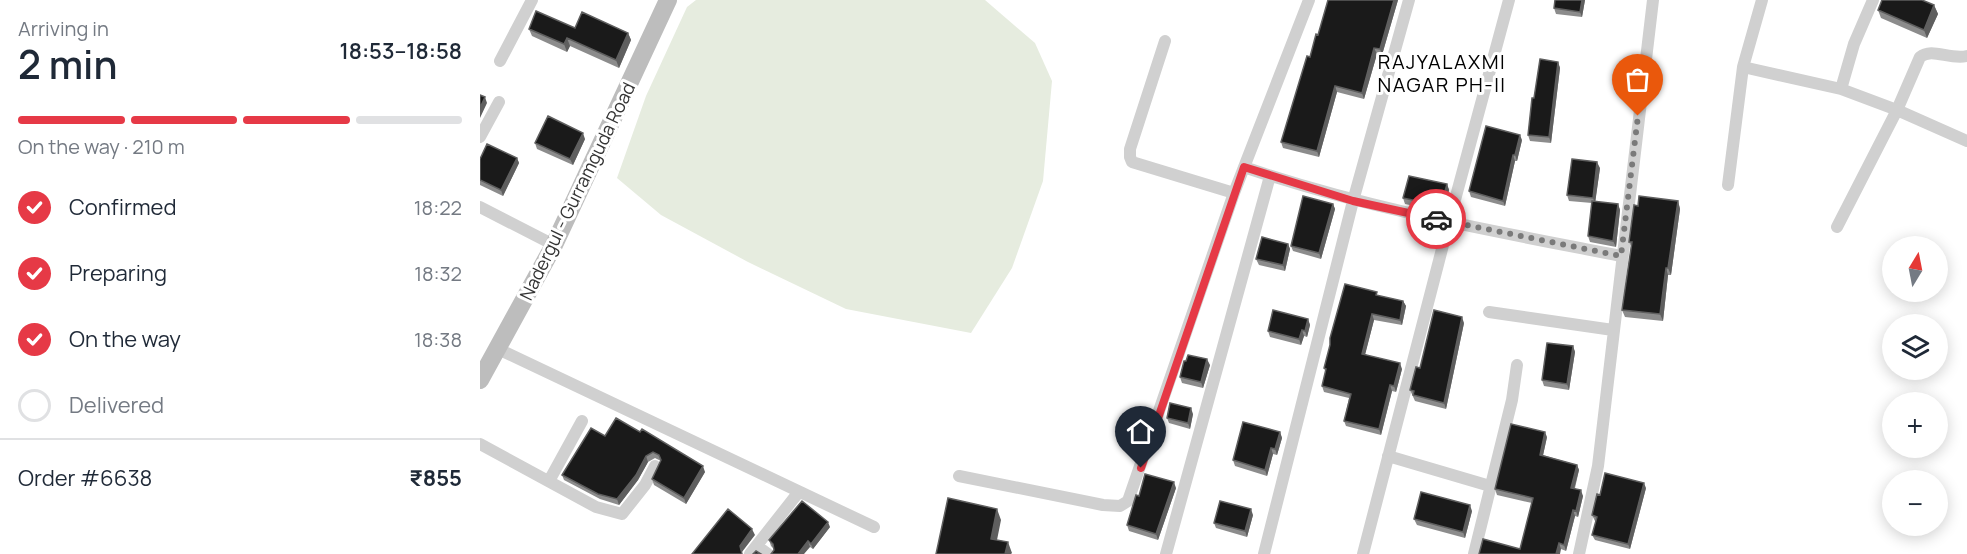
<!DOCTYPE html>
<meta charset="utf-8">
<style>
:root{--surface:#fff;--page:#f6f6f7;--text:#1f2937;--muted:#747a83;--line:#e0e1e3;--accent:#e63946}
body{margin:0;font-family:Manrope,sans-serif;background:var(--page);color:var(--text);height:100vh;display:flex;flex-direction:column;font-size:22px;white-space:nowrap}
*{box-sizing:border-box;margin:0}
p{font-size:20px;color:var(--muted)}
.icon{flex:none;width:33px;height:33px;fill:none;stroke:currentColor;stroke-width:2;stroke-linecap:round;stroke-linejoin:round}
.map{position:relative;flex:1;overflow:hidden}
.sheet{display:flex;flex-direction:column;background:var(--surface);width:480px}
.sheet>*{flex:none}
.needle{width:39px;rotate:10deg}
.tools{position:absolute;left:1402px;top:236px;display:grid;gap:12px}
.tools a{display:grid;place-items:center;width:66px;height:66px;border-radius:50%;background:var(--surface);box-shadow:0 3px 15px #0003;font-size:30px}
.pin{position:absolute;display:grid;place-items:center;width:51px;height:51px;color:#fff;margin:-62px -26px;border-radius:50% 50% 50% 0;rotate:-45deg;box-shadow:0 0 6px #0007}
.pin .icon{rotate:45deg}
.courier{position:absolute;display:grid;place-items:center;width:60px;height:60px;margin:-30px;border:4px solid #e63946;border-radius:50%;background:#fff;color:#222;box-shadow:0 2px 8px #0007}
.head em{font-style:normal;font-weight:600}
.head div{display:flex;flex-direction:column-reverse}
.head{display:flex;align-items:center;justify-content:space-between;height:102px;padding:0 18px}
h1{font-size:39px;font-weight:600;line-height:45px}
.bar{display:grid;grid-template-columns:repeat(4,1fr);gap:9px 6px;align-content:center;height:72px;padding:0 18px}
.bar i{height:8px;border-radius:4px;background:var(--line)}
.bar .selected{background:var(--accent)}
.bar p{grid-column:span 4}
.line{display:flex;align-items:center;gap:15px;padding:0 18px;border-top:2px solid var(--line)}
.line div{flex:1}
ol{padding:0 18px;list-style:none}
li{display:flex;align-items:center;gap:18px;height:66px}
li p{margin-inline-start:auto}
li .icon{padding:6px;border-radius:50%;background:var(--accent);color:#fff;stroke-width:4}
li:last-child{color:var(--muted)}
li i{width:33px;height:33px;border:3px solid var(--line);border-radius:50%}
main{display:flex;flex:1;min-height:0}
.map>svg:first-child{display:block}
.green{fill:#e6ecdf}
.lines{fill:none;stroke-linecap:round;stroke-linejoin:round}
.minor{stroke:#d0d0d0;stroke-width:12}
.secondary{stroke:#bdbdbd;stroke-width:18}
.wall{fill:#8c8c8c}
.shaded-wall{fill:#5f5f5f}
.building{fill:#1a1a1a;stroke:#5f5f5f;stroke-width:1.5}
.done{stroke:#7a7a7a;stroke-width:6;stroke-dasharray:0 10.8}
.route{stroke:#e63946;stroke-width:8}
.labels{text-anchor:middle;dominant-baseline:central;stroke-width:6;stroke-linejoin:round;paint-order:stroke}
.street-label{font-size:18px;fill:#333;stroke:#fff}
.neighbourhood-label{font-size:20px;letter-spacing:1.5px;fill:#000;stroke:#fff}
</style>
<main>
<section class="sheet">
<div class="head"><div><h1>2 min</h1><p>Arriving in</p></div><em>18:53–18:58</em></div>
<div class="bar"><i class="selected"></i><i class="selected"></i><i class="selected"></i><i></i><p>On the way · 210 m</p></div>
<ol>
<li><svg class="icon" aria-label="check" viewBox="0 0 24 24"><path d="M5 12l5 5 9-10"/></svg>Confirmed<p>18:22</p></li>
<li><svg class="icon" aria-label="check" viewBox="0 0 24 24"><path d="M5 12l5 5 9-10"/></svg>Preparing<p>18:32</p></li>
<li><svg class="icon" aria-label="check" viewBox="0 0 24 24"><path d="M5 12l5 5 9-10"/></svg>On the way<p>18:38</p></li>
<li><i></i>Delivered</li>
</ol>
<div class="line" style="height:78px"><div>Order #6638</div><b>₹855</b></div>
</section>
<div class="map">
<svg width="1487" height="554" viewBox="0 0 1487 554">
<rect width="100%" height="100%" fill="#fff"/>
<path class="green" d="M216 0H505L555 43 572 81 563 181 532 268 491 333 366 309 268 262 181 215 137 178 166 96 207 7Z"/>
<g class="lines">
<path class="minor" d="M685 41 650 149V157L652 162 754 193
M20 61 52 0
M1263 67 1361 89 1417 110 1487 141
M1361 89 1374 44 1393 0
M0 137 19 102
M764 167C887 209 1014 231 1141 256
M1248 185 1263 67 1282 0
M0 207 74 245
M1357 227 1417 110 1440 57C1452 47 1469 60 1487 56
M1009 312 1133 330
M18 349 394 527
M0 444 116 507 142 514 165 485 175 466
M908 456 1010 486
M479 476 623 505 640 506 648 501 754 193 829 0
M69 481 102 421
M277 546 288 554
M270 554 318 493
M686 554 790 176
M784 554 873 201 929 0
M883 554 969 222 1029 0
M994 554 1032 400 1037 365
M1099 554 1118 466 1173 0"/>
<path class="secondary" d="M0 380 74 245 188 0"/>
</g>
<path class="wall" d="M848 0H918L902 55 897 54 884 99 857 92 839 157 803 148 801 142 838 35Z
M1075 0H1105L1102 17 1076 14 1074 8Z
M1454 5 1458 14 1447 38 1401 18 1398 10Z
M95 28 148 33 151 40 139 68 90 46 87 52 52 36 49 29Z
M1078 62 1080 68 1071 143 1050 141 1048 135 1054 98Z
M105 139 93 165 57 149 55 143Z
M1042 140 1037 161H1035L1025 206 991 197 989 191Z
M37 158 39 163 23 196 0 185V159Z
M1120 168 1115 202 1138 204 1140 210 1136 247 1110 242 1108 236 1112 203 1089 201 1087 195Z
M967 184 969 190 963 212 925 204 923 198Z
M1198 201 1200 209 1191 275H1188L1183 321 1145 317 1142 310 1151 246 1149 242 1158 206Z
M853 204 855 209 841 259 813 251 811 246Z
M808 244 810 249 805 271 779 265 776 259Z
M898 296 923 301 926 306 922 325 894 320 885 354 922 369 916 392 912 391 901 435 866 426 864 421 869 398 844 392 842 386 846 373 844 368Z
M828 319 830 325 827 337 824 336 821 345 790 337 788 331Z
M984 323 966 409 935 401 930 390 940 368Z
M1093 346 1095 352 1089 390 1064 386 1062 380Z
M730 365 723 388 702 383 700 377Z
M713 414 710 429 689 423 687 418Z
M136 418 225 472 206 504 174 485 172 479 181 461 175 458 168 462 158 480 139 505 120 499 84 480 82 475 125 436Z
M800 432 802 438 797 455 793 454 787 476 755 466 753 460Z
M1067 437 1063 455 1097 465 1099 470 1095 488 1103 496 1098 517 1095 516 1086 551 1081 549H1040L1052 503 1017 495 1015 489Z
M696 488 678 540 649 531 647 525 659 496Z
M1166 488 1150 549 1115 540 1112 535 1116 522 1115 521 1112 515Z
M992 511 985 538 937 525 934 519Z
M773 515 767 537 736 528 734 523Z
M350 527 333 549 330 547 292 553 294 549 291 546 289 540Z"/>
<path class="shaded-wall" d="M914 0H918L902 55 900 49Z
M1102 0H1105L1102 17 1100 12Z
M1454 5 1458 14 1447 38 1444 30Z
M148 33 151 40 139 68 136 60Z
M87 38 90 46 87 52 84 44Z
M894 48 897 54 884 99 882 93Z
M1078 62 1080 68 1071 143 1069 137Z
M855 86 857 92 839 157 837 151Z
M5 97 7 103 0 118V108Z
M103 133 105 139 93 165 90 159Z
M1040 135 1042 140 1037 161 1035 155Z
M1033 155 1035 161 1025 206 1023 201Z
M37 158 39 163 23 196 21 190Z
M1117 162 1120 168 1115 204 1113 198Z
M967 184 969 190 963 212 961 206Z
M1198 201 1200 209 1191 275 1188 268Z
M853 204 855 209 841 259 839 253Z
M1138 204 1140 210 1136 247 1133 241Z
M808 244 810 249 805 271 803 265Z
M1186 268 1188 275 1183 321 1180 314Z
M923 301 926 306 922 325 920 320Z
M892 314 894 320 884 359 882 354Z
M982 317 984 323 966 409 964 403Z
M828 319 830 325 827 337 825 331Z
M822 330 824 336 821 345 819 339Z
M1093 346 1095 352 1089 390 1087 384Z
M727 359 730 365 723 388 721 382Z
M920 363 922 369 916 392 914 386Z
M910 385 912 391 901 435 899 429Z
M711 408 713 414 710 429 708 423Z
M800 432 802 438 797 455 795 449Z
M1065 432 1067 437 1062 460 1060 455Z
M791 448 793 454 787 476 785 470Z
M166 456 168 462 158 480 139 505 137 499Z
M1097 465 1099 470 1093 493 1091 488Z
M223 466 225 472 206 504 204 498Z
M694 482 696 488 678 540 676 534Z
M1164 483 1166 488 1150 549 1148 544Z
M1101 490 1103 496 1098 517 1096 511Z
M990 505 992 511 985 538 983 532Z
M517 509 521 520 515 550 511 539Z
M771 509 773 515 767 537 765 531Z
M1093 510 1095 516 1086 551 1084 545Z
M348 522 350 527 333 549 331 544Z
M272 529 275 535 262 552 260 546Z
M328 541 330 547 324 554H318Z
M528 542 532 553 531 554H525Z
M1079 543 1081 549 1080 554H1076Z"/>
<path class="building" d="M848 0H914L900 49 894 48 882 93 855 86 837 151 801 142 827 56 830 57 836 34 838 35Z
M1075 0H1102L1100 12 1074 8Z
M1402 0H1442L1454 5 1444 30 1398 10Z
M56 11 95 28 102 12 148 33 136 60 87 38 84 44 49 29Z
M1060 59 1078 62 1069 137 1048 135 1052 98H1054Z
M0 95 5 97 0 108Z
M68 116 103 133 90 159 55 143Z
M1006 126 1040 135 1035 155H1033L1023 201 989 191Z
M7 144 37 158 21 190 0 180V159Z
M1092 159 1117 162 1113 198 1087 195Z
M929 176 967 184 961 206 923 198Z
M823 196 853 204 839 253 811 246Z
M1159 196 1198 201 1188 268H1186L1180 314 1142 310 1152 242H1149L1154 205 1158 206Z
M1112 201 1138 204 1133 241 1108 236Z
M782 237 808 244 803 265 776 259Z
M865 284 897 292 896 295 923 301 920 320 892 314 882 354 920 363 914 386 910 385 899 429 864 421 871 394 842 386 846 369 844 368 850 345V338Z
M793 310 828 319 825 331 822 330 819 339 788 331Z
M954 310 982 317 964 403 933 395 934 391 930 390 936 367 940 368Z
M1067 343 1093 346 1087 384 1062 380Z
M708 355 727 359 721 382 700 377 704 361H706Z
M690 403 711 408 708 423 687 418Z
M136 418 160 432 162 429 223 466 204 498 172 479 181 460 179 455 173 452 166 456 156 475 137 499 118 494 82 475 111 428 125 436Z
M763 422 800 432 795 449 791 448 785 470 753 460Z
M1031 424 1065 432 1060 455 1097 465 1091 488 1101 490 1096 511 1093 510 1084 545 1079 543 1076 554H999L1003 539 1040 549 1053 498 1015 489Z
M1125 473 1164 483 1148 544 1112 535 1117 517 1112 515 1117 494 1120 495Z
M665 474 694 482 676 534 647 525 656 495 659 496Z
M941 492 990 505 983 532 934 519Z
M468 498 517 509 511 539 528 542 525 554H456Z
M322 501 348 522 331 544 328 541 318 554H291L294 550 293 544 289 540Z
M740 501 771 509 765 531 734 523Z
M248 509 272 529 260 546 262 554H212Z
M276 551 281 554H273Z"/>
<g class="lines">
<path class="done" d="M956 219 1141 256 1158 116"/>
<path class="route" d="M661 468 764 167 873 201 956 219"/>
</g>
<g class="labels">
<g class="street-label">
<text transform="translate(97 191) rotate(-64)">Nadergul - Gurramguda Road</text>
</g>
<g class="neighbourhood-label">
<text x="962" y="61">RAJYALAXMI<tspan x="962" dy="23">NAGAR PH-II</tspan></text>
</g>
</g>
</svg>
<div class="tools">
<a><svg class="needle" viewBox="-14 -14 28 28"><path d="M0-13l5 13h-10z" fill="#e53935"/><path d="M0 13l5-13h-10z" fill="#747a83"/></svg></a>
<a><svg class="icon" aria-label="layers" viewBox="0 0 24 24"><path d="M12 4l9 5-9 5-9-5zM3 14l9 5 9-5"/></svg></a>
<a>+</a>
<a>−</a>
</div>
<div class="pin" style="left:1158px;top:116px;background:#ea580c"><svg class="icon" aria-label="bag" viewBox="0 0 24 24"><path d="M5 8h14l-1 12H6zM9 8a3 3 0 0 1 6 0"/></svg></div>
<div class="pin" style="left:661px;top:468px;background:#1f2937"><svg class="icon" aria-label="home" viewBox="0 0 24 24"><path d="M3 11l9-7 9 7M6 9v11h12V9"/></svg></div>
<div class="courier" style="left:956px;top:219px"><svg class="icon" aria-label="car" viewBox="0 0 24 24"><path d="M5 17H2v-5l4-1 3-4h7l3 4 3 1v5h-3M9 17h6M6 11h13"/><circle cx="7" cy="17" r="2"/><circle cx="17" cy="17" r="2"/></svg></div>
</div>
</main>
